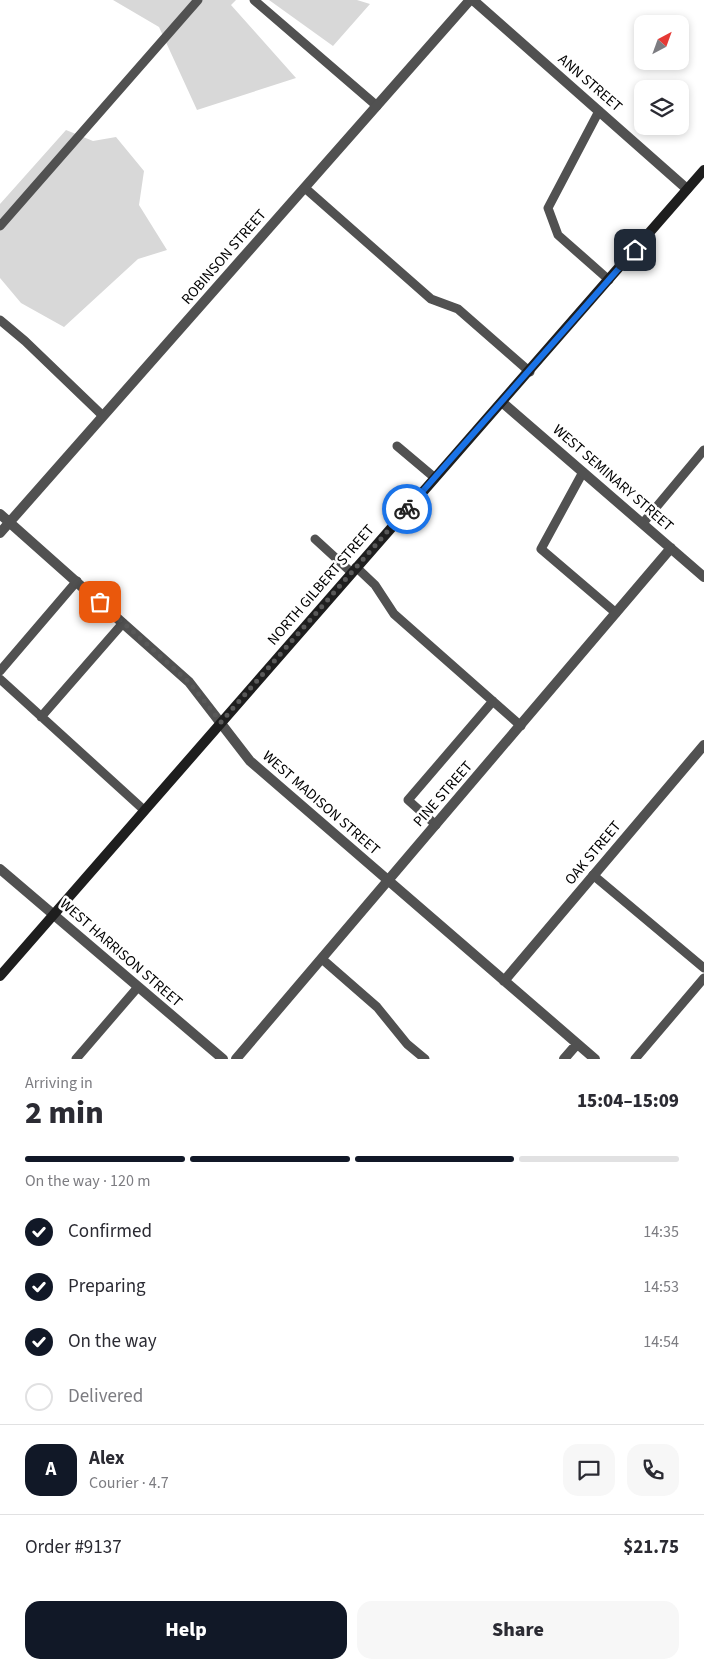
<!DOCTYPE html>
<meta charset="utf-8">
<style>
:root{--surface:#fff;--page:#f7f7f7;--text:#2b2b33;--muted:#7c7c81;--line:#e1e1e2;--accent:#111827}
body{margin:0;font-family:"Source Sans 3",sans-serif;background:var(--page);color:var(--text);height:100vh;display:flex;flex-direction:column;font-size:19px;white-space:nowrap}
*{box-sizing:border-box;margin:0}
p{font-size:16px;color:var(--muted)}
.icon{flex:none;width:28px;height:28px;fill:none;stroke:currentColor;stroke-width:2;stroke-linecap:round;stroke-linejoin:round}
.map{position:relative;height:1059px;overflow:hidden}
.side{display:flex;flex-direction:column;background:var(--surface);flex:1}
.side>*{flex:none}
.needle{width:32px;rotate:41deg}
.controls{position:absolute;left:634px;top:15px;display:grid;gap:10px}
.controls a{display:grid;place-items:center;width:55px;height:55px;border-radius:10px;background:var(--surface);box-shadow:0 2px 8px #0003;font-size:25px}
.pin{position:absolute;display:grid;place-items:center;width:42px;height:42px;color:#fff;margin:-21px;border-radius:10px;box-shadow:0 2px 8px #0006}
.courier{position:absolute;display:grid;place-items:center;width:50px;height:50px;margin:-25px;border:4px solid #1a73e8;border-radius:50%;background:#fff;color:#222;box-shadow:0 1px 6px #0007}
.overview em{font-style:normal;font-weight:800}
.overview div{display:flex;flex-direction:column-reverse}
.overview{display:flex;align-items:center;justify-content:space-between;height:85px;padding:0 25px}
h1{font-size:32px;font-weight:800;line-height:38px}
.bar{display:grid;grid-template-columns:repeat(4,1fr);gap:8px 5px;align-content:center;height:60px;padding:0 25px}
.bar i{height:6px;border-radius:4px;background:var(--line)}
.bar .active{background:var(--accent)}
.bar p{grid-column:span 4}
.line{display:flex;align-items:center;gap:12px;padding:0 25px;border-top:1px solid var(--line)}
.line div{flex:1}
.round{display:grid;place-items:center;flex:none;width:52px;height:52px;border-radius:15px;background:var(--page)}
ol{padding:0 25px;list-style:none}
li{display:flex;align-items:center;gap:15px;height:55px}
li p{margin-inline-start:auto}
li .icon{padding:5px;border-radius:50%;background:var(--accent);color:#fff;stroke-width:4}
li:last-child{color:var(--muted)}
li i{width:28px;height:28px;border:2px solid var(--line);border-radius:50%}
.cta{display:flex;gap:10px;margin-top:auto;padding:10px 25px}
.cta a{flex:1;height:58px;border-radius:15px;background:var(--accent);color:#fff;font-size:20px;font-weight:800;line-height:58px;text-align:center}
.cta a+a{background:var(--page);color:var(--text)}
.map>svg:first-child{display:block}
.green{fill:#d8d8d8}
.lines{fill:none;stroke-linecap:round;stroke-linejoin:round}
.lane{stroke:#515151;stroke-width:9}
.street{stroke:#515151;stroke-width:10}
.secondary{stroke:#1e1e1e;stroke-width:10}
.done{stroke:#595959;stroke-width:5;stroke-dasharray:0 9}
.route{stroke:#1a73e8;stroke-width:6}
.labels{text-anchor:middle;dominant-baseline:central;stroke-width:5;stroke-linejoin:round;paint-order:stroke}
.street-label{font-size:15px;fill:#000;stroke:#fff}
</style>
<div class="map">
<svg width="704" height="1059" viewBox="0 0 704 1059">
<rect width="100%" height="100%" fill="#fff"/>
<path class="green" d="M113 0H236L231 5 296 78 197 110 159 27Z
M269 0H357L370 4 333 46Z
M66 130 93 141 116 137 144 171 139 205 167 250 138 259 64 327 21 303 0 278V204Z"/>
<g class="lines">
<path class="lane" d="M254 0 377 106
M599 111 548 208 558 235 609 280
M305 188 431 299 458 309 530 372
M0 226 198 0
M0 320 25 341 103 416
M397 446 435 478
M583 472 541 549 616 613
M643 523 704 450
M315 539 351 572
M356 567 375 585 394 614 521 726
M0 671 77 581
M0 679 144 810
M41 717 123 623
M436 825 408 800 493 701
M593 875 704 968
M322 959 377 1007 407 1044 425 1059
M76 1059 138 987
M635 1059 704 978"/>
<path class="street" d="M473 0 687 189
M503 403 704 577
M0 514 189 682 250 761 595 1059
M0 533 470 0
M0 869 223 1059
M504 981 704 745
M236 1059 671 548
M564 1059 577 1044"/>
<path class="secondary" d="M0 976 704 170"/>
</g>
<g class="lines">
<path class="done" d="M100 602 189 682 221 722 407 509"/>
<path class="route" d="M407 509 635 250"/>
</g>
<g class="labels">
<g class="street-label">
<text transform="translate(590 83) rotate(41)">ANN STREET</text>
<text transform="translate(224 257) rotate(-49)">ROBINSON STREET</text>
<text transform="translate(613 478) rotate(41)">WEST SEMINARY STREET</text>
<text transform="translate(321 585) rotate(-49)">NORTH GILBERT STREET</text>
<text transform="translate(443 794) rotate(-49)">PINE STREET</text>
<text transform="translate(321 803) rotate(41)">WEST MADISON STREET</text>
<text transform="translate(593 853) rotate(-50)">OAK STREET</text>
<text transform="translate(121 953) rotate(41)">WEST HARRISON STREET</text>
</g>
</g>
</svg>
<div class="controls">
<a><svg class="needle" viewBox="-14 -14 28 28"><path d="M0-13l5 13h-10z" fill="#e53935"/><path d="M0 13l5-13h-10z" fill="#7c7c81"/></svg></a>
<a><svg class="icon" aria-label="layers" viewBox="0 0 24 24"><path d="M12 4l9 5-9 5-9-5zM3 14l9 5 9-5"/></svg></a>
</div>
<div class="pin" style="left:100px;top:602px;background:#ea580c"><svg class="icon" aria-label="bag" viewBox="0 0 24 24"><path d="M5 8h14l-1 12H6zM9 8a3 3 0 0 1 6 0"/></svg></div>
<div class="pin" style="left:635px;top:250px;background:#1f2937"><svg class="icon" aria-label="home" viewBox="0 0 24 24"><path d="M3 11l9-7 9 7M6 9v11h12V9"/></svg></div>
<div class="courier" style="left:407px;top:509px"><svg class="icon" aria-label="bike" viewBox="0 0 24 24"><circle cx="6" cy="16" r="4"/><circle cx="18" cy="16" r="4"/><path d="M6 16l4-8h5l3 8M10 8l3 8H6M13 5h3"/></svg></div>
</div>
<section class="side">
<div class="overview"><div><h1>2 min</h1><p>Arriving in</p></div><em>15:04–15:09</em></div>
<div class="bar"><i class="active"></i><i class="active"></i><i class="active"></i><i></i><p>On the way · 120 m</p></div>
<ol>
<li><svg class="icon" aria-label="check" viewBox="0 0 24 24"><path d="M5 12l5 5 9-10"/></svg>Confirmed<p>14:35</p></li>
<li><svg class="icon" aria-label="check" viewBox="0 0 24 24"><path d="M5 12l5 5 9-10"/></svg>Preparing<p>14:53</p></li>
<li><svg class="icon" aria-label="check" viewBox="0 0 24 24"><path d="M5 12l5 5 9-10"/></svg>On the way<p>14:54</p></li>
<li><i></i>Delivered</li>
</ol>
<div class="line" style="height:90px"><b class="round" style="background:var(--accent);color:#fff">A</b><div><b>Alex</b><p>Courier · 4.7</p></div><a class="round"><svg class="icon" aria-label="chat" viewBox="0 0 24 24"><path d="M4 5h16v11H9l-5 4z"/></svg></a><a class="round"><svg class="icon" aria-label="phone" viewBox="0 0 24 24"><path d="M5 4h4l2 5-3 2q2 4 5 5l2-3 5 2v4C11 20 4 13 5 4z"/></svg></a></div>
<div class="line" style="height:65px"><div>Order #9137</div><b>$21.75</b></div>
<div class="cta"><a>Help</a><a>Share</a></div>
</section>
